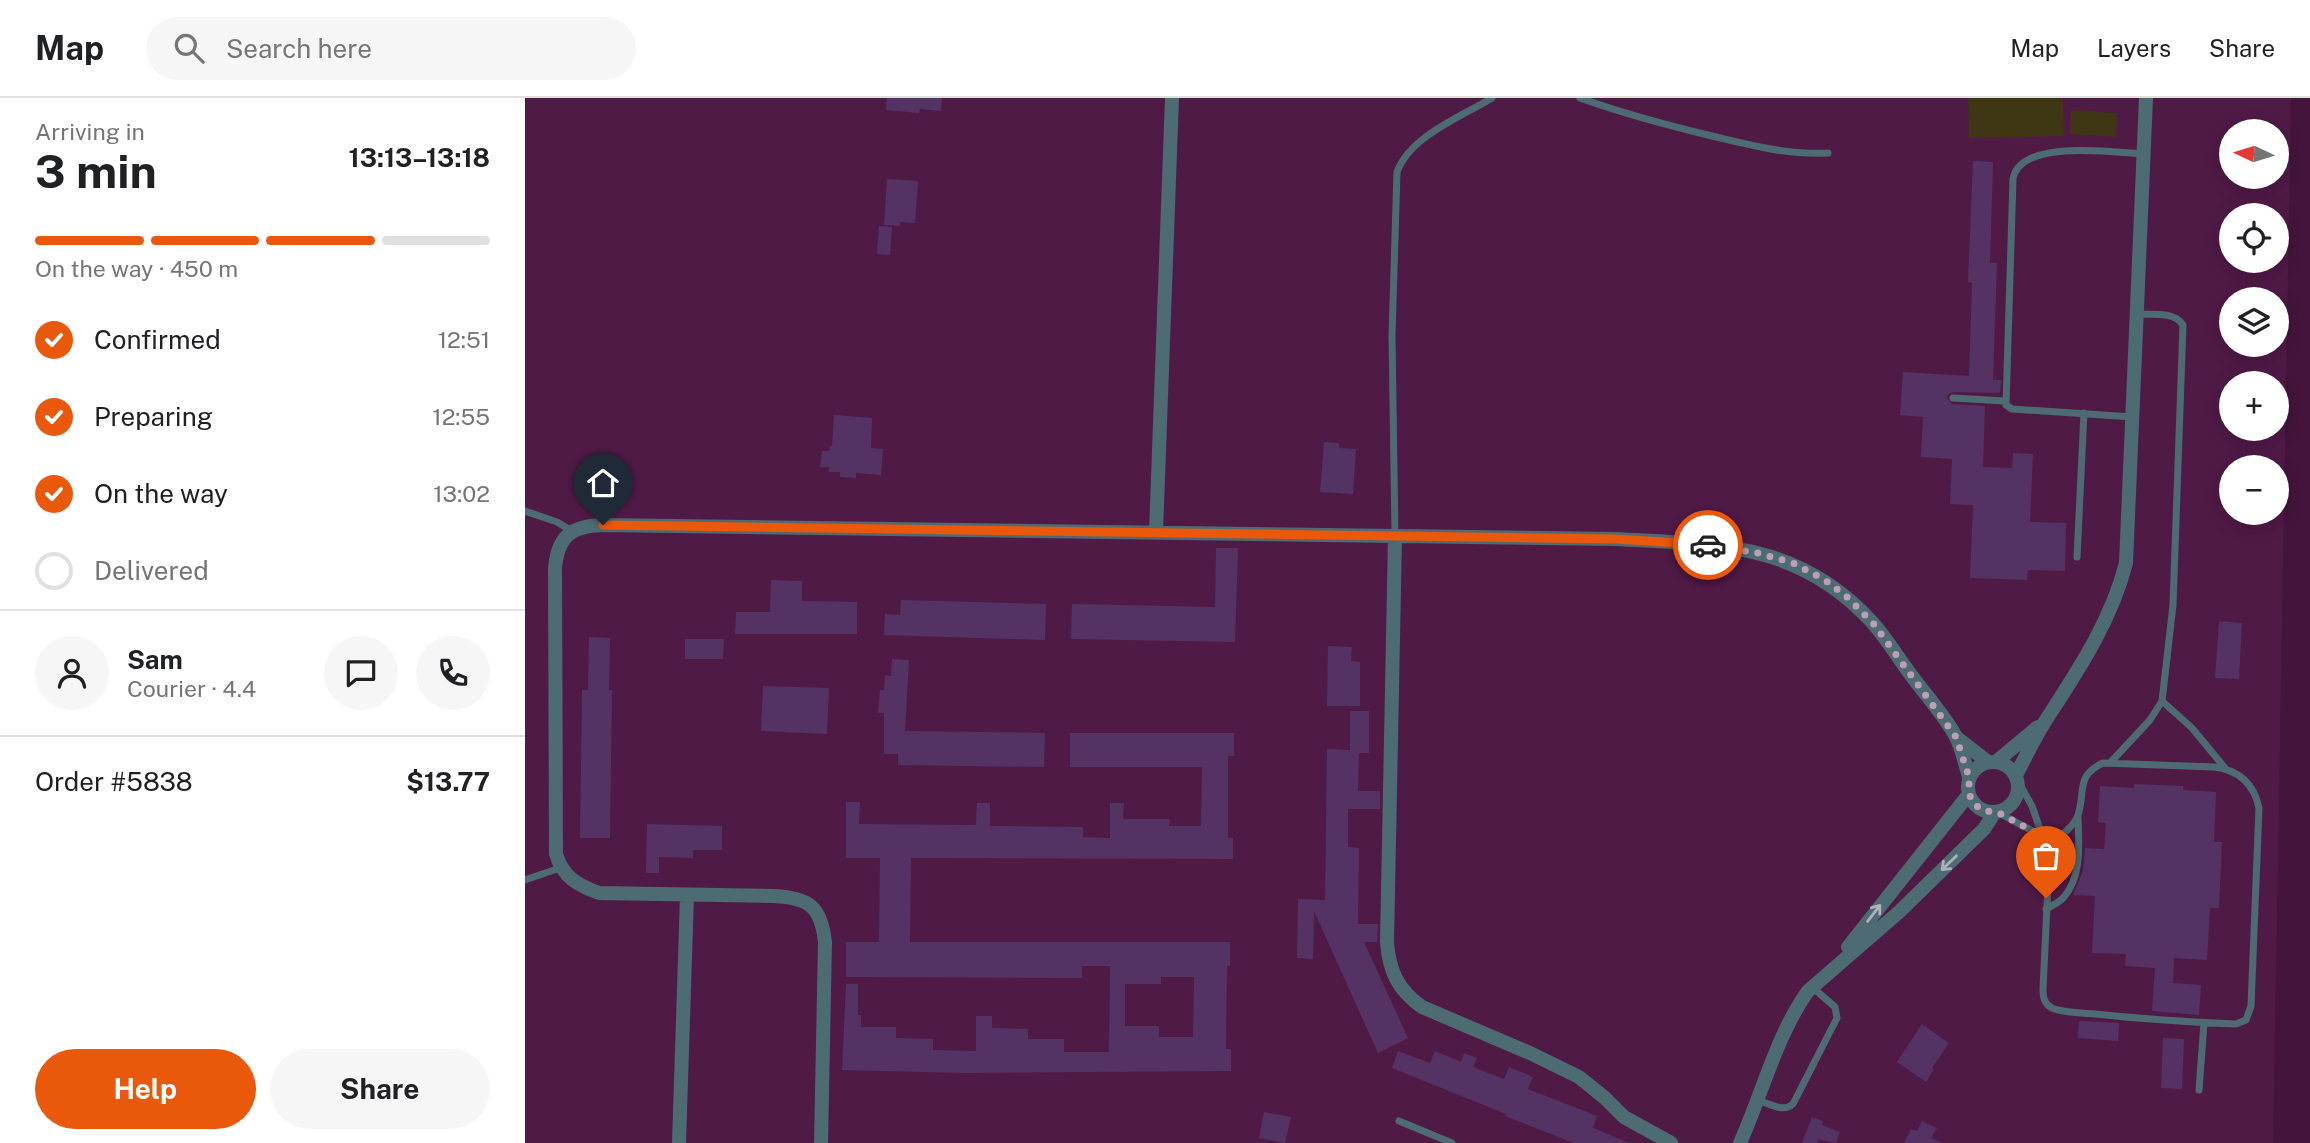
<!DOCTYPE html>
<meta charset="utf-8">
<style>
:root{--surface:#fff;--page:#f6f6f6;--text:#202124;--muted:#757577;--line:#e0e0e0;--accent:#ea580c}
body{margin:0;font-family:"Public Sans",sans-serif;background:var(--page);color:var(--text);height:100vh;display:flex;flex-direction:column;font-size:26px;white-space:nowrap}
*{box-sizing:border-box;margin:0}
p{font-size:23px;color:var(--muted)}
.icon{flex:none;width:38px;height:38px;fill:none;stroke:currentColor;stroke-width:2;stroke-linecap:round;stroke-linejoin:round}
.map{position:relative;flex:1;overflow:hidden}
.side{display:flex;flex-direction:column;background:var(--surface);width:525px}
.side>*{flex:none}
.needle{width:46px;rotate:274deg}
.fabs{position:absolute;left:1694px;top:21px;display:grid;gap:14px}
.fabs a{display:grid;place-items:center;width:70px;height:70px;border-radius:50%;background:var(--surface);box-shadow:0 4px 18px #0003;font-size:35px}
.pin{position:absolute;display:grid;place-items:center;width:60px;height:60px;color:#fff;margin:-72px -30px;border-radius:50% 50% 50% 0;rotate:-45deg;box-shadow:0 0 7px #0007}
.pin .icon{rotate:45deg}
.courier{position:absolute;display:grid;place-items:center;width:70px;height:70px;margin:-35px;border:5px solid #ea580c;border-radius:50%;background:#fff;color:#222;box-shadow:0 2px 9px #0007}
.overview em{font-style:normal;font-weight:700}
.overview div{display:flex;flex-direction:column-reverse}
.overview{display:flex;align-items:center;justify-content:space-between;height:119px;padding:0 35px}
h1{font-size:46px;font-weight:700;line-height:52px}
.bar{display:grid;grid-template-columns:repeat(4,1fr);gap:10px 7px;align-content:center;height:84px;padding:0 35px}
.bar i{height:9px;border-radius:5px;background:var(--line)}
.bar .selected{background:var(--accent)}
.bar p{grid-column:span 4}
.line{display:flex;align-items:center;gap:18px;padding:0 35px;border-top:2px solid var(--line)}
.line div{flex:1}
.round{display:grid;place-items:center;flex:none;width:74px;height:74px;border-radius:37px;background:var(--page)}
ol{padding:0 35px;list-style:none}
li{display:flex;align-items:center;gap:21px;height:77px}
li p{margin-inline-start:auto}
li .icon{padding:7px;border-radius:50%;background:var(--accent);color:#fff;stroke-width:4}
li:last-child{color:var(--muted)}
li i{width:38px;height:38px;border:4px solid var(--line);border-radius:50%}
.primary-button{display:flex;gap:14px;margin-top:auto;padding:14px 35px}
.primary-button a{flex:1;height:80px;border-radius:42px;background:var(--accent);color:#fff;font-size:28px;font-weight:700;line-height:80px;text-align:center}
.primary-button a+a{background:var(--page);color:var(--text)}
header{display:flex;align-items:center;gap:42px;box-sizing:border-box;height:98px;padding:0 35px;background:var(--surface);border-bottom:2px solid var(--line)}
header strong{font-size:33px}
nav{display:flex;gap:38px;margin-inline-start:auto;font-size:24px}
.search{width:490px;height:63px;background:var(--page);display:flex;align-items:center;gap:18px;box-sizing:border-box;padding:0 24px;border-radius:38px;color:var(--muted);font-size:26px}
main{display:flex;flex:1;min-height:0}
.map>svg:first-child{display:block}
.built{fill:#501a47;fill-rule:evenodd}
.grass{fill:#3f3613}
.building{fill:#553264;fill-rule:evenodd}
.lines{fill:none;stroke-linecap:round;stroke-linejoin:round}
.lane{stroke:#4d6b72;stroke-width:7}
.street{stroke:#4d6b72;stroke-width:14}
.oneway{stroke:#aeb1bc}
.done{stroke:#bc9fb6;stroke-width:7;stroke-dasharray:0 12.6}
.route{stroke:#ea580c;stroke-width:9}
</style>
<header>
<strong>Map</strong>
<div class="search"><svg class="icon" aria-label="search" viewBox="0 0 24 24"><circle cx="10" cy="10" r="6"/><path d="M15 15l6 6"/></svg>Search here</div>
<nav><a>Map</a><a>Layers</a><a>Share</a></nav>
</header>
<main>
<section class="side">
<div class="overview"><div><h1>3 min</h1><p>Arriving in</p></div><em>13:13–13:18</em></div>
<div class="bar"><i class="selected"></i><i class="selected"></i><i class="selected"></i><i></i><p>On the way · 450 m</p></div>
<ol>
<li><svg class="icon" aria-label="check" viewBox="0 0 24 24"><path d="M5 12l5 5 9-10"/></svg>Confirmed<p>12:51</p></li>
<li><svg class="icon" aria-label="check" viewBox="0 0 24 24"><path d="M5 12l5 5 9-10"/></svg>Preparing<p>12:55</p></li>
<li><svg class="icon" aria-label="check" viewBox="0 0 24 24"><path d="M5 12l5 5 9-10"/></svg>On the way<p>13:02</p></li>
<li><i></i>Delivered</li>
</ol>
<div class="line" style="height:126px"><a class="round"><svg class="icon" aria-label="person" viewBox="0 0 24 24"><circle cx="12" cy="8" r="4"/><path d="M4 21q1-7 8-7t8 7"/></svg></a><div><b>Sam</b><p>Courier · 4.4</p></div><a class="round"><svg class="icon" aria-label="chat" viewBox="0 0 24 24"><path d="M4 5h16v11H9l-5 4z"/></svg></a><a class="round"><svg class="icon" aria-label="phone" viewBox="0 0 24 24"><path d="M5 4h4l2 5-3 2q2 4 5 5l2-3 5 2v4C11 20 4 13 5 4z"/></svg></a></div>
<div class="line" style="height:91px"><div>Order #5838</div><b>$13.77</b></div>
<div class="primary-button"><a>Help</a><a>Share</a></div>
</section>
<div class="map">
<svg width="1785" height="1045" viewBox="0 0 1785 1045">
<rect width="100%" height="100%" fill="#44143c"/>
<path class="built" d="M0 0H1766L1748 1045H0ZM1706 33H1752V79H1706ZM1706 117H1752V163H1706ZM1706 201H1752V247H1706ZM1706 285H1752V331H1706ZM1706 369H1752V415H1706Z"/>
<path class="grass" d="M1443 0H1538L1539 38 1444 40Z
M1546 12 1592 15 1591 39 1545 36Z"/>
<path class="building" d="M362 0H417L416 13 395 11 394 15 361 12Z
M1448 63 1468 64 1465 165H1472L1468 282H1476L1475 295 1428 294 1423 296 1422 300 1427 306 1460 308 1458 369 1487 370 1488 355 1508 356 1505 424 1541 425 1540 473 1503 472 1502 482 1445 480 1448 407 1425 406 1427 361 1396 359 1398 319 1375 317 1378 274 1444 278 1447 185 1443 184Z
M362 81 393 83 390 125 375 124V128L359 127Z
M354 128 367 129 365 157 352 156Z
M309 317 347 320 346 350 358 351 356 377 331 375V380L315 379V374H304V369H295L297 353H305V348H307Z
M799 344 814 345V350L831 351 828 396 795 394Z
M691 450H713L710 544 546 541 547 506 690 509Z
M246 482 277 483V503L332 504V536H210L211 514H245Z
M376 502 521 506 520 542 359 537 360 516 375 517Z
M1694 523 1717 525 1714 581 1690 580Z
M64 539 85 540 84 592H87L85 740H55L57 592H63Z
M160 541H199L198 561H160Z
M803 548 827 549 826 563 835 564V608H802Z
M367 561 384 562 380 633 520 635 519 669 373 667V656H359V615H353L355 592H359L360 577 366 578Z
M238 588 304 590 302 636 236 633Z
M825 613H844V655H834L833 693H855V711H823V749L834 750 833 826H853L852 844H839L883 940 853 955 789 813 788 861 772 860 773 801 800 802 802 651 825 652Z
M545 635H709V658H703V740H708V761L386 760 385 844H705V868H702L701 951H706V973L441 975 317 972 321 886H333V917H336V929H371V940L408 941V952L451 953V918H467V930L503 931V941H539V954H584L585 868H557V880L321 879V844H354L355 760H321V704H335L334 726 451 727 452 705H465V728L558 729V739L585 740V705H599L598 721H645L644 728H676L677 669H545ZM636 879H669L668 939H634V928H600V886H636Z
M1609 686 1658 688V692L1691 694 1689 744H1697L1694 810H1685L1682 862 1649 860 1648 885 1676 887 1674 917 1627 913 1630 870 1600 868 1601 856 1567 855 1570 798 1548 797 1558 773 1560 750 1579 751 1581 725 1573 724 1575 688 1609 690Z
M122 726 197 728V752H168V760L134 759V775H121Z
M1554 923 1594 925 1593 943 1553 940Z
M1397 926 1424 945 1407 970 1409 971 1401 984 1372 964Z
M1638 940 1659 941 1657 991 1636 990Z
M873 953 905 965 910 953 936 964 939 955 952 960 948 969 979 981 984 969 1008 979 1003 991 1072 1018 1068 1030 1104 1045H1049L980 1018 981 1016 867 970Z
M739 1014 766 1019 760 1045 734 1040Z
M1287 1019 1298 1023 1297 1027 1315 1034 1311 1045 1293 1041 1292 1045H1277Z
M1397 1023 1412 1030 1406 1040 1417 1045H1379L1386 1031 1392 1033Z"/>
<g class="lines">
<path class="lane" d="M1055 0C1099 16 1145 28 1191 39 1229 48 1263 57 1303 55
M1428 300 1480 303
M1608 319 1487 311 1481 307 1488 81C1495 41 1587 54 1618 56
M0 413 32 424 47 433
M870 438 867 238 872 74C885 38 936 19 967 0
M1552 459 1559 315
M1637 603 1667 630 1700 670
M1586 664 1625 622 1637 603 1648 507 1658 227C1649 213 1628 217 1613 216
M1493 683 1507 708 1517 737
M1472 714 1517 738 1525 745 1518 891C1518 899 1519 906 1527 910 1539 915 1557 915 1570 916 1617 921 1664 924 1711 926L1721 922 1726 908 1734 710C1729 686 1714 672 1689 669L1578 665C1550 678 1561 693 1553 717 1549 729 1535 738 1525 745
M0 782 35 770
M1521 811C1527 808 1535 804 1539 799 1557 778 1554 745 1553 719
M1674 992 1679 925
M1233 1002C1245 1006 1258 1015 1268 1006L1312 920 1310 909 1287 889
M874 1023 927 1045"/>
<path class="street" d="M631 434 647 0
M870 439 862 844C864 873 873 892 897 909L1005 955 1054 979 1080 1000 1099 1019 1146 1045
M1431 639 1463 664
M1472 663 1513 629
M1443 689a25 25 0 1 1 50 0a25 25 0 1 1-50 0Z
M1491 677C1500 660 1509 641 1519 625 1552 574 1586 524 1601 465L1621 0
M1323 849 1444 696
M154 1045 162 798
M296 1045 300 844C296 808 284 800 249 798L74 795C52 787 38 779 31 756L30 470C33 438 46 428 78 427L1091 441C1192 447 1272 443 1346 523 1359 537 1370 555 1381 570 1396 592 1419 616 1431 639 1437 651 1440 666 1444 679
M1215 1045C1237 996 1252 936 1283 893L1374 814 1459 731 1470 714"/>
</g>
<defs><path id="oneway-shaft" d="M-6 0H5M1.5-3L5.5 0L1.5 3" fill="none" stroke-width="1.6" stroke-linecap="round" stroke-linejoin="round" transform="scale(1.75)"/></defs>
<g class="oneway">
<use href="#oneway-shaft" transform="translate(1424 765) rotate(136)"/>
<use href="#oneway-shaft" transform="translate(1349 815) rotate(-52)"/>
</g>
<g class="lines">
<path class="done" d="M1183 447 1233 455 1268 465 1300 482 1322 499 1348 525 1431 639 1444 679V696L1448 704 1454 710 1461 713 1472 714 1517 738 1525 745 1521 800"/>
<path class="route" d="M78 427 1091 441 1183 447"/>
</g>
</svg>
<div class="fabs">
<a><svg class="needle" viewBox="-14 -14 28 28"><path d="M0-13l5 13h-10z" fill="#e53935"/><path d="M0 13l5-13h-10z" fill="#757577"/></svg></a>
<a><svg class="icon" aria-label="locate" viewBox="0 0 24 24"><circle cx="12" cy="12" r="6"/><path d="M12 2v4M12 18v4M2 12h4M18 12h4"/></svg></a>
<a><svg class="icon" aria-label="layers" viewBox="0 0 24 24"><path d="M12 4l9 5-9 5-9-5zM3 14l9 5 9-5"/></svg></a>
<a>+</a>
<a>−</a>
</div>
<div class="pin" style="left:1521px;top:800px;background:#ea580c"><svg class="icon" aria-label="bag" viewBox="0 0 24 24"><path d="M5 8h14l-1 12H6zM9 8a3 3 0 0 1 6 0"/></svg></div>
<div class="pin" style="left:78px;top:427px;background:#1f2937"><svg class="icon" aria-label="home" viewBox="0 0 24 24"><path d="M3 11l9-7 9 7M6 9v11h12V9"/></svg></div>
<div class="courier" style="left:1183px;top:447px"><svg class="icon" aria-label="car" viewBox="0 0 24 24"><path d="M5 17H2v-5l4-1 3-4h7l3 4 3 1v5h-3M9 17h6M6 11h13"/><circle cx="7" cy="17" r="2"/><circle cx="17" cy="17" r="2"/></svg></div>
</div>
</main>
